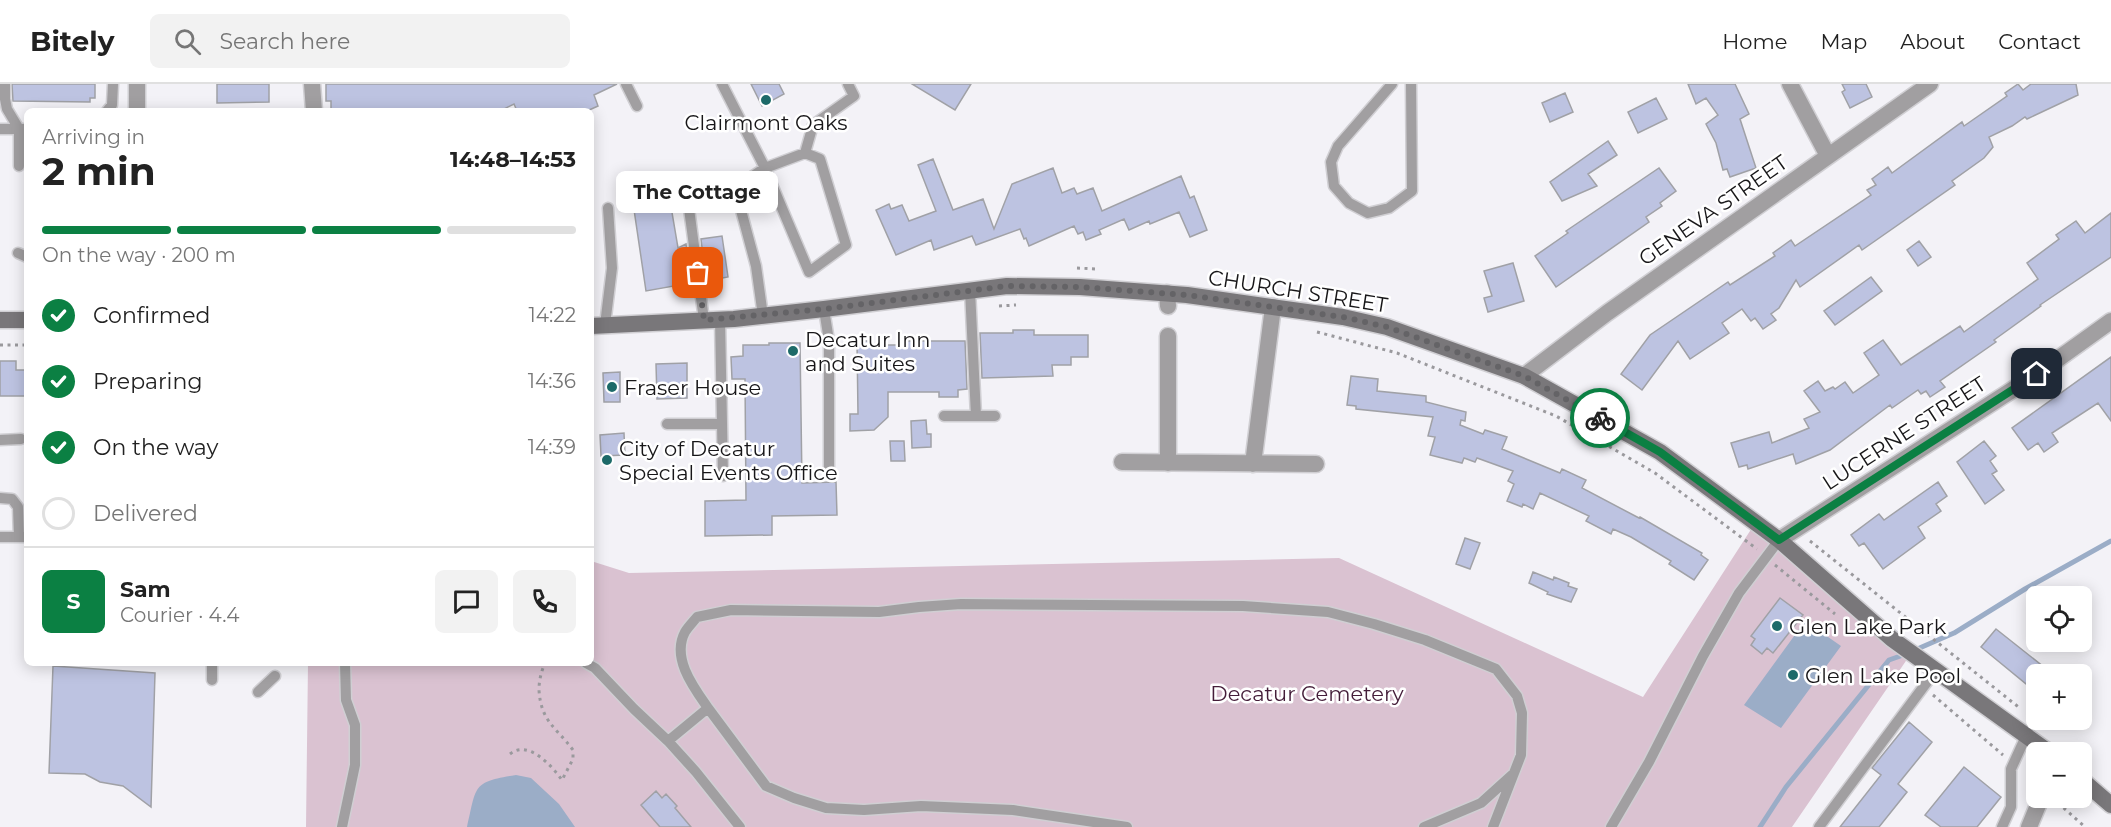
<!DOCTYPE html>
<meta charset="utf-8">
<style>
:root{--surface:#fff;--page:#f2f2f2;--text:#222;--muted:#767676;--line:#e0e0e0;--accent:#0b8043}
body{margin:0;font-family:Montserrat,sans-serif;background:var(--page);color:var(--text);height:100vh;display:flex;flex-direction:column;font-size:22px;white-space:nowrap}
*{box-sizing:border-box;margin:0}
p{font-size:20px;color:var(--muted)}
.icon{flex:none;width:33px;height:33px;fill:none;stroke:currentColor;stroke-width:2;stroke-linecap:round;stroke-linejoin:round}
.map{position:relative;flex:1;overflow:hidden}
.sheet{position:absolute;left:24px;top:24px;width:570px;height:558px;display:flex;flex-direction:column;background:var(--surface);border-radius:9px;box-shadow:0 3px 15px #0003}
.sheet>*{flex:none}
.fabs{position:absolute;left:2026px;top:502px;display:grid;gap:12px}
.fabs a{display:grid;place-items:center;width:66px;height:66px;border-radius:9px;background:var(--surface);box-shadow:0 3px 15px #0003;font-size:30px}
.pin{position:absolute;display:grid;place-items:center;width:51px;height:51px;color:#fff;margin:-26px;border-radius:12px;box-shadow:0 3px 9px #0006}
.courier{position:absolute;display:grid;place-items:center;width:60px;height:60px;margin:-30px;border:4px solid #0b8043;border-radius:50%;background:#fff;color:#222;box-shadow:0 2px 8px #0007}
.bubble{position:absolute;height:42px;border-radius:9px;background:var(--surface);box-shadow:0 3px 15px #0003;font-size:20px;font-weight:700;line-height:42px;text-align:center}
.headline em{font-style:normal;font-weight:700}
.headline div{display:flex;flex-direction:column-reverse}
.headline{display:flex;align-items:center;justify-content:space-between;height:102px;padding:0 18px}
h1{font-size:39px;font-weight:700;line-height:45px}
.bar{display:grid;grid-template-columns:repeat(4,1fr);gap:9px 6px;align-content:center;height:72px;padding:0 18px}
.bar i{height:8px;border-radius:4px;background:var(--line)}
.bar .current{background:var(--accent)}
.bar p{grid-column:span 4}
.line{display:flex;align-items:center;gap:15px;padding:0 18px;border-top:2px solid var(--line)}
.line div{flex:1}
.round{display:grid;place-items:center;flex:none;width:63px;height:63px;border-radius:9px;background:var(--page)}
ol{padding:0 18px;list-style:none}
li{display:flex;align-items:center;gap:18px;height:66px}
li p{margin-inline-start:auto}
li .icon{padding:6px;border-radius:50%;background:var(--accent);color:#fff;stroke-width:4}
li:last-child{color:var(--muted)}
li i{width:33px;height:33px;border:3px solid var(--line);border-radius:50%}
header{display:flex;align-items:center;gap:36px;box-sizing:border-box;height:84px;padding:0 30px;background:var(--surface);border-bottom:2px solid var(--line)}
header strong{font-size:28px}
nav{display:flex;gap:33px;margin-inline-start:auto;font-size:21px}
.search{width:420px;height:54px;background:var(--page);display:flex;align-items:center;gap:15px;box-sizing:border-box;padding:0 21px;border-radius:9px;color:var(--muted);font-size:22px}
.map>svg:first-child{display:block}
.green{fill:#dac2d1}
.water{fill:#9badc7}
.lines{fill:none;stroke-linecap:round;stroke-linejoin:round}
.stream{stroke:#9badc7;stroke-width:5}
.building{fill:#bdc3e1;stroke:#a0a1a6;stroke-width:1.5}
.service-casing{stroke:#d0cfd3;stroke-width:13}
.minor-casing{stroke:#d0cfd3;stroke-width:19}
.secondary-casing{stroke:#d0cfd3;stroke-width:19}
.path{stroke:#9a999d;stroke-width:3;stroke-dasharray:3 4.5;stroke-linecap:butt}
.service{stroke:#a19fa1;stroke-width:10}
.minor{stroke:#a19fa1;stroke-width:16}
.secondary{stroke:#79777a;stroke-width:16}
.done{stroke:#646366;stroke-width:6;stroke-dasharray:0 10.8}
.route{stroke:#0b8043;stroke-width:8}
.poi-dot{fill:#1d6a69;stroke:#fff;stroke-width:2}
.labels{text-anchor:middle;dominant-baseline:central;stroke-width:5;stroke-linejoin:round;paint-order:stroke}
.poi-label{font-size:21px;fill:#171618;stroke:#fff;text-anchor:start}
.street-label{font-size:21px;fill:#171618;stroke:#fff}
.park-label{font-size:21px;fill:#441d39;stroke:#fff}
</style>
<header>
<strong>Bitely</strong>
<div class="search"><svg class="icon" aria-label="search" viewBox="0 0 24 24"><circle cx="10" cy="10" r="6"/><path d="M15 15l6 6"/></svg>Search here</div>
<nav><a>Home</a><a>Map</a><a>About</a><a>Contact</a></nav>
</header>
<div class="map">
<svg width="2111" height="743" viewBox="0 0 2111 743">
<rect width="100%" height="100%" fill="#f3f2f7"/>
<path class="green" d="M1759 433 1910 571 1792 743H306L308 579H591V477L629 489 1339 474 1643 613Z"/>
<path class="water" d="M1805 537 1841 562 1781 644 1744 621Z
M516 691 531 694 559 720 575 743H467C477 702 471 698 516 691Z"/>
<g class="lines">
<path class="stream" d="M1915 566 1954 549 2025 505 2111 457
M1760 743 1786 703 1889 576 1906 570"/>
</g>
<path class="building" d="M12 0H95V14H90V18L13 17Z
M217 0H269V18L217 19Z
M326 0H617L594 11 598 22 587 27H517L514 20 500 27H331V17H326Z
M751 0H779L784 10 762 22Z
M912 0H971L955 26Z
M1688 0H1735L1749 30 1740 35 1756 84 1730 93 1727 85 1723 86 1716 59 1706 40 1718 31 1706 14 1696 20Z
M1842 0H1866L1872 13 1850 24 1842 8 1845 6Z
M2018 0 2023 6 2031 0H2076L2078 11 2027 35 2025 33 2012 42 1989 53 1993 63 1984 74 1952 97 1955 101 1862 166 1859 161 1800 203 1796 196 1779 224 1771 230 1776 236 1763 245 1755 234 1751 237 1742 225 1722 239 1729 249 1690 275 1678 257 1642 306 1621 290 1650 251 1728 198 1730 201 1775 172 1773 169 1791 156 1795 162 1871 111 1867 106 1876 101 1872 95 1888 83 1892 89 1962 38 1964 42 2007 12 2005 9Z
M1565 9 1573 28 1550 38 1542 19Z
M1656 14 1667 35 1638 49 1628 28Z
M1608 57 1617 71 1588 90 1597 102 1562 117 1550 98Z
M933 75 953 126 983 115 994 145 1012 100 1053 84 1062 109 1074 104 1077 110 1093 104 1102 127 1181 92 1190 114 1194 112 1207 146 1190 153 1179 128 1150 140 1149 137 1129 146 1124 135 1099 146 1101 150 1086 156 1083 148 1078 150 1074 142 1029 162 1026 154 1024 155 1020 145 976 161 972 152 934 166 931 156 896 171 876 126 889 120 891 125 902 121 909 137 936 127 918 81Z
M1659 84 1676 107 1660 119 1662 122 1646 133 1649 138 1556 203 1535 172 1568 149 1566 147Z
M668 105 678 164 686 160 691 199 646 207 632 112Z
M2111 129V173L2040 221 2041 222 1994 256 1996 258 1940 297 1945 303 1930 313 1926 307 1921 310 1918 306 1892 324 1890 321 1830 366 1796 380 1793 370 1748 385 1747 381 1739 383 1731 359 1769 348 1772 359 1809 344 1804 335 1820 328 1804 307 1818 297 1825 307 1833 303 1835 305 1845 298 1853 309 1879 291 1864 269 1883 256 1901 281 1960 242 1964 248 2038 195 2027 179 2059 155 2056 151 2076 137 2085 149Z
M722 152 728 193 706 197 701 155Z
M1919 157 1931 173 1918 182 1907 166Z
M1513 179 1524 217 1488 228 1484 214 1492 212 1484 187Z
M1871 193 1882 207 1835 241 1824 227Z
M1013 246H1034V251H1088V273H1071V281H1052L1053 292 982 294 980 249H1013Z
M857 257H872V261H904V257H965L967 305 958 306V313H939V308H888V333L874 346 850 347V330H858Z
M769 259H800L802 399 836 398 837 431 772 432V451L705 452V417L746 416 745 295H732L731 273 743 272V261H769Z
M2111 273V337L2098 319 2052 349 2058 358 2044 368 2038 359 2028 366 2012 344Z
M0 277H16V286H27V312H0Z
M687 279V314L657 315 656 280Z
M620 288V318H604L603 289Z
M1351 292 1378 295 1377 307 1426 312V318L1466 328 1465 337 1461 336 1460 341 1483 350 1485 346 1507 353 1502 365 1560 389 1562 385 1586 396 1582 404 1639 434 1640 433 1702 469 1701 471 1708 476 1694 496 1669 480 1671 477 1631 453 1613 445 1611 450 1586 437 1589 432 1540 409 1533 425 1523 420 1522 423 1507 417 1514 400 1508 397 1513 387 1477 374 1475 378 1464 374 1462 379 1430 371 1435 353 1428 352 1433 333 1356 325V322L1347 321Z
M926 336 927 350H931V363L912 364 911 337Z
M624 349 625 371 601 372 600 351Z
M890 357H904L905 377H891Z
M1984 357 1996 372 1990 377 1997 387 1992 390 2004 406 1985 420 1957 378Z
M1938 398 1947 412 1936 420 1941 427 1918 443 1925 454 1883 485 1864 459 1859 462 1851 451 1879 430 1884 436Z
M1465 454 1480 459 1470 485 1456 480Z
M1533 488 1553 496 1554 493 1569 499 1568 502 1577 505 1571 518 1547 510 1548 508 1529 499Z
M1780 514 1803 531 1773 569 1767 564 1762 570 1751 561 1755 555 1751 552Z
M1996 545 2054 591H2037V609L1981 563Z
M53 582 155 589 151 723 123 702 100 698 85 690 49 689Z
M1909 638 1932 658 1898 700 1907 708 1879 743H1840L1881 691 1872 684Z
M1964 683 2001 713 1977 743H1941L1925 731Z
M656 707 662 714 666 710 677 722 675 724 691 743H660L641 721Z"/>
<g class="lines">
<defs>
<path id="service" d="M5 0V15L7 25 19 45V82
M626 0 637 22
M722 0 765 84 809 188 846 161 820 75 805 69 765 84 735 104 756 182 763 232
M1392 0 1338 62 1331 78 1334 102 1349 119 1368 129 1389 124 1412 107 1411 0
M107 27 112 21 113 0
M0 45H27
M805 69 813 41 854 12 848 0
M685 95 704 236
M18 169 27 173
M824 225 829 257V383
M720 235 723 392
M605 241 612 184 608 124
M944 332H976L970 206
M976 332H995
M667 340H722
M0 356 21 355
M0 414 12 415 18 423 19 453
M0 453H27
M586 579 595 584 634 625 668 657 696 688 740 743
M212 596V579
M258 608 275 592
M708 624 766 702 794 714 826 724 864 726 921 722 1013 726 1127 743
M668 657 708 624C694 604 671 574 685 548 688 543 693 538 697 533L731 526 879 528 919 523 961 520 1243 522 1328 528 1374 540 1425 556 1496 585 1517 612 1522 629 1521 671 1493 743
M342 743 355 681V641L346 616 345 579
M1424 743 1481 719 1512 691
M1611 743 1649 678 1703 572 1739 509 1779 456
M1819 743 1936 586
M2002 743 2011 723V685L2026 652"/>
<path id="minor" d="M137 0V27
M312 0 314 27
M1790 0 1828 72
M1167 209 1168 222
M1168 252V379
M1524 292 1607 229 1930 0
M1122 378 1316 380
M1253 380 1273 223
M1779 456 2037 290 2111 237
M2029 743 2041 714"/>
<path id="secondary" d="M0 236H27
M591 242 734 235 824 225 1007 202 1080 203 1187 211 1343 233 1387 243 1524 292 1660 368 1779 456 1892 555 2050 669
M2082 696 2111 721"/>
</defs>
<use href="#service" class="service-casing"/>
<use href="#minor" class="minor-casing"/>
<use href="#secondary" class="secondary-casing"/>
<path class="path" d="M1077 184 1097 185
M999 222 1016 221
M1317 248 1397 269 1556 332 1655 389 1757 465
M0 261H27
M1810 457 2021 625
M1775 481 1835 530
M1933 611 2003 671
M2066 661 2076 669
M510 670C528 655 552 682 562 696L573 675V666C556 643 541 638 539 606 539 597 541 588 545 579
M2082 674 2089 679
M2058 719 2085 743"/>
<use href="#service" class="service"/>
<use href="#minor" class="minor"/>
<use href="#secondary" class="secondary"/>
</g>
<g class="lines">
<path class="done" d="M698 189 704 236 824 225 1007 202 1080 203 1187 211 1343 233 1387 243 1524 292 1600 334"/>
<path class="route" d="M1600 334 1660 368 1779 456 2037 290"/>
</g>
<g class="poi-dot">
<circle cx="766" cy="16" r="6"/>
<circle cx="793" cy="267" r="6"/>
<circle cx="612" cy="303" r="6"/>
<circle cx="607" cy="376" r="6"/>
<circle cx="1777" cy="542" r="6"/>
<circle cx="1793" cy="591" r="6"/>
</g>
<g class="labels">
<g class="poi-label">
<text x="766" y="38" text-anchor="middle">Clairmont Oaks</text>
<text x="805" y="255">Decatur Inn<tspan x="805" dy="24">and Suites</tspan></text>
<text x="624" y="303">Fraser House</text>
<text x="619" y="364">City of Decatur<tspan x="619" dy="24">Special Events Office</tspan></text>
<text x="1789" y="542">Glen Lake Park</text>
<text x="1805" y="591">Glen Lake Pool</text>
</g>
<g class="street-label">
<text transform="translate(1713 126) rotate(-35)">GENEVA STREET</text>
<text transform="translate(1298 207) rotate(9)">CHURCH STREET</text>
<text transform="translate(1904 349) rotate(-33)">LUCERNE STREET</text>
</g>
<g class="park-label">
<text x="1307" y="609">Decatur Cemetery</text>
</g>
</g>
</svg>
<div class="fabs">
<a><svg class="icon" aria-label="locate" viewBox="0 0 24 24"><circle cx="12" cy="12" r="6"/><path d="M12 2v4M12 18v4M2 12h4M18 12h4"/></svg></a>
<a>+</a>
<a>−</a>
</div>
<div class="pin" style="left:698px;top:189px;background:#ea580c"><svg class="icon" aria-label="bag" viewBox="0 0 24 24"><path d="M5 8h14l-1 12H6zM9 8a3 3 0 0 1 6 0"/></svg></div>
<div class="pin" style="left:2037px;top:290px;background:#1f2937"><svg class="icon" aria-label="home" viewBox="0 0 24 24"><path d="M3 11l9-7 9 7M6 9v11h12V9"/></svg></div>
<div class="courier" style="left:1600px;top:334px"><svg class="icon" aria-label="bike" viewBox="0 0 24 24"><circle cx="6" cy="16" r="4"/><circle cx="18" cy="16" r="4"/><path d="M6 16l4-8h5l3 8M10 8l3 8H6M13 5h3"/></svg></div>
<div class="bubble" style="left:616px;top:87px;width:162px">The Cottage</div>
<section class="sheet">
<div class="headline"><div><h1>2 min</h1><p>Arriving in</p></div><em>14:48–14:53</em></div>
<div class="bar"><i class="current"></i><i class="current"></i><i class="current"></i><i></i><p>On the way · 200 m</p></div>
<ol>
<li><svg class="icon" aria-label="check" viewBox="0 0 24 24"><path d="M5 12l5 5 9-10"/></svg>Confirmed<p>14:22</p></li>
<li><svg class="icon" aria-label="check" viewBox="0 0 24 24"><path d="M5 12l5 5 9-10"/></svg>Preparing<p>14:36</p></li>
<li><svg class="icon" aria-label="check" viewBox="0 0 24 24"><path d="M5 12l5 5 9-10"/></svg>On the way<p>14:39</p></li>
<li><i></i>Delivered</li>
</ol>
<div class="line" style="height:108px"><b class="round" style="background:var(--accent);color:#fff">S</b><div><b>Sam</b><p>Courier · 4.4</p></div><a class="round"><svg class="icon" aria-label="chat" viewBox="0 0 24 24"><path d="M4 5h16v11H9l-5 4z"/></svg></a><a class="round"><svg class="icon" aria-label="phone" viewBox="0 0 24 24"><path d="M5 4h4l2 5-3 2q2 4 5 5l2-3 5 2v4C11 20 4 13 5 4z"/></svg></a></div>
</section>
</div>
